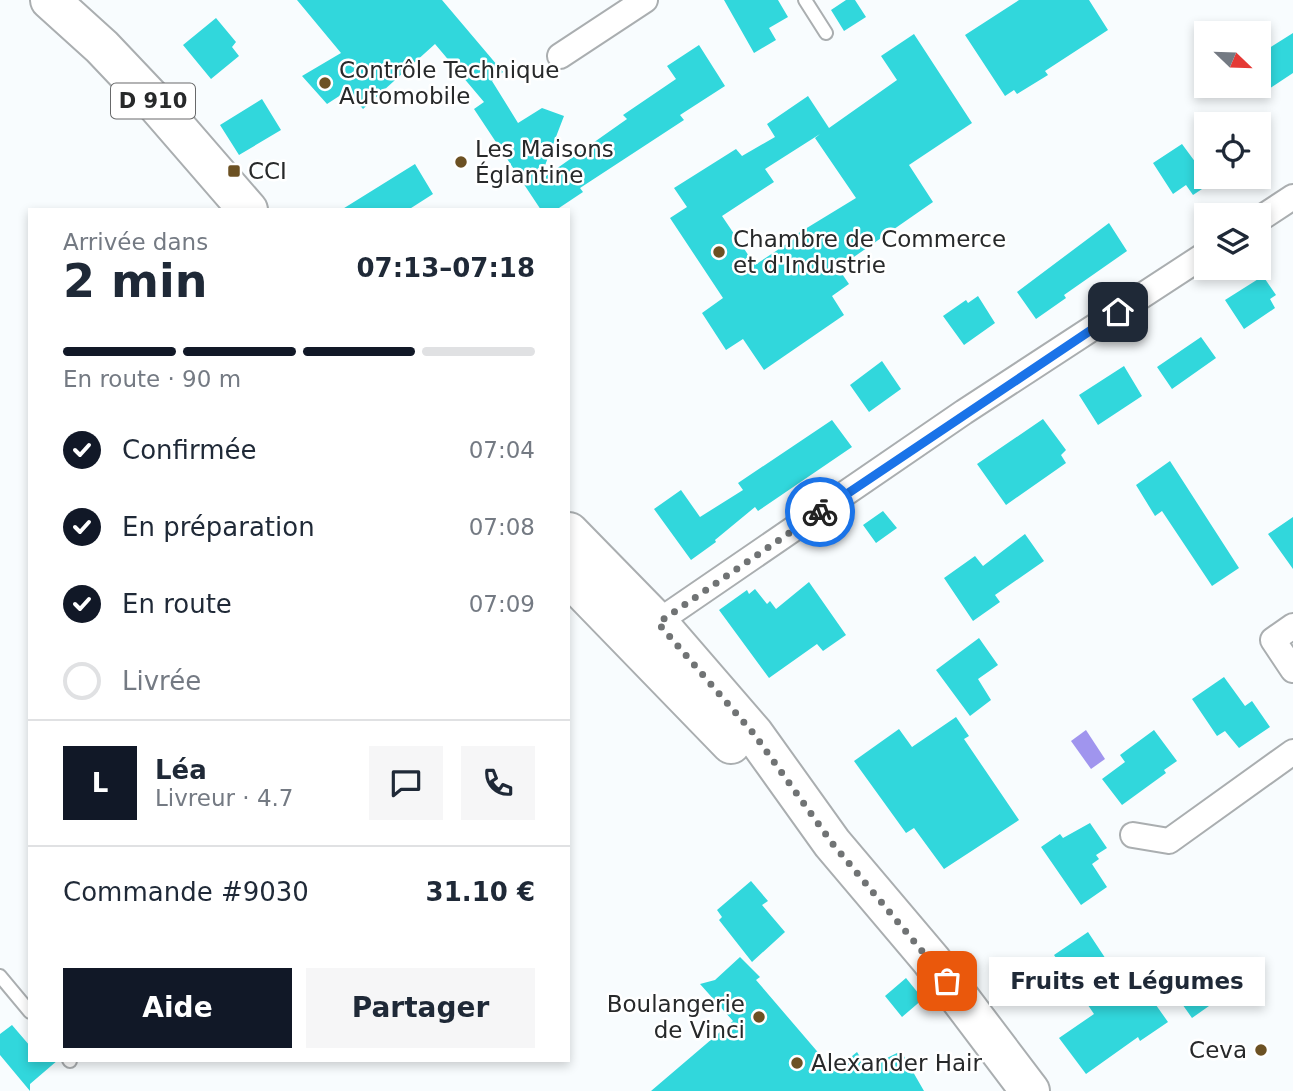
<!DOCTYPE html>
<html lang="fr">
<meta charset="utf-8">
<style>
:root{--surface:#fff;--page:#f6f6f7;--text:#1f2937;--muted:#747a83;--line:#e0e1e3;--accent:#111827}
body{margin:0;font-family:"DejaVu Sans",sans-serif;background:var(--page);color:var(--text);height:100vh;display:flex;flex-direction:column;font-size:26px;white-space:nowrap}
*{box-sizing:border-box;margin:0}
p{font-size:23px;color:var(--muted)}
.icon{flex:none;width:38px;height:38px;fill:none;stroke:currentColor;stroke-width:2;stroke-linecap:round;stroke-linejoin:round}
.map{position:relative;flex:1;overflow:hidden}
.side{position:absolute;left:28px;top:208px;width:542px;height:854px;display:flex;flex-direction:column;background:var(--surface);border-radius:0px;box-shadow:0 4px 10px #0003}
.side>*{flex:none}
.needle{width:46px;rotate:113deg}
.controls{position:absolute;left:1194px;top:21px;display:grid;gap:14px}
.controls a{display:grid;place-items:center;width:77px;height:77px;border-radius:0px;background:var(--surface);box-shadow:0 4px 10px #0003;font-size:35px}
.pin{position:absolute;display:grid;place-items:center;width:60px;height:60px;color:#fff;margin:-30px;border-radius:14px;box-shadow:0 4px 10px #0006}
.courier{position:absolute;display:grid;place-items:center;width:70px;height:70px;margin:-35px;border:5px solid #1a73e8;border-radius:50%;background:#fff;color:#222;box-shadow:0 2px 9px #0007}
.bubble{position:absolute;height:49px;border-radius:0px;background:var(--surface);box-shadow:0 4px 10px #0003;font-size:23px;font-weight:700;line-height:49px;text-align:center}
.head em{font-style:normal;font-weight:700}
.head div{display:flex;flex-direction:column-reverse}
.head{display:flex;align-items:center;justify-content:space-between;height:119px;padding:0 35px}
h1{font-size:46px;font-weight:700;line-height:52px}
.bar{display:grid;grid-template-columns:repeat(4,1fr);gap:10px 7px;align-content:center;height:84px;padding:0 35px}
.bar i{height:9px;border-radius:5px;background:var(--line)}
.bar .selected{background:var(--accent)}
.bar p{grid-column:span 4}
.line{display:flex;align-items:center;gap:18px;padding:0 35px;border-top:2px solid var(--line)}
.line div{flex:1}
.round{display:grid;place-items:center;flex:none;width:74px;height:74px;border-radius:0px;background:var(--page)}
ol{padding:0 35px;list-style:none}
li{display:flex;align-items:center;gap:21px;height:77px}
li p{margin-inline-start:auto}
li .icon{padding:7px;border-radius:50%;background:var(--accent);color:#fff;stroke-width:4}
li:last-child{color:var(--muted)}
li i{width:38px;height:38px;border:4px solid var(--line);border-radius:50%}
.primary-button{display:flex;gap:14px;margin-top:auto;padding:14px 35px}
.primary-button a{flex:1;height:80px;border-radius:0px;background:var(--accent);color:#fff;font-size:28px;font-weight:700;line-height:80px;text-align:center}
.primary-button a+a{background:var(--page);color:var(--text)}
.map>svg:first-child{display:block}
.water{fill:#a095ee}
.building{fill:#31d7dc;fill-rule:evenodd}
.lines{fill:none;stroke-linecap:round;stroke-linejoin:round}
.lane-casing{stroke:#aaaeb0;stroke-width:16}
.street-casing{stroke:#aaaeb0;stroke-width:28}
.primary-casing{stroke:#aaaeb0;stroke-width:42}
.lane{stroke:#fff;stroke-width:12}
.street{stroke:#fff;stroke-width:24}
.primary{stroke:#fff;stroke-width:38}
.done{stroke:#707374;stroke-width:7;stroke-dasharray:0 12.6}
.route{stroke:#1a73e8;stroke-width:9}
.poi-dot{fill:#6c5123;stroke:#fff;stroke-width:2.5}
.labels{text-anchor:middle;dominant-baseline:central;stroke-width:5;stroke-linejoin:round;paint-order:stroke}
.shield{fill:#fff;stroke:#68696a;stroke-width:2}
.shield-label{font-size:21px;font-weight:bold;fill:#27292a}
.poi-label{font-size:23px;fill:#27292a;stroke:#fff;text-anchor:start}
</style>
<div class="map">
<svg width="1293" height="1091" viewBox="0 0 1293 1091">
<rect width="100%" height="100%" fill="#f8fcfe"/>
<path class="water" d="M1086 730 1105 759 1091 769 1071 741Z"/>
<path class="building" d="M297 0H442L503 72 492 81 518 123 542 108 564 116 539 181 627 119 623 115 676 79 667 66 699 45 725 86 680 115 684 120 580 188 583 192 556 210H541L474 109 484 102 435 44 363 109 347 91 327 104 302 76 341 53Z
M724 0H778L788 17 769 28 776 40 754 53Z
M846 0H855L866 17 844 31 831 10Z
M1019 0H1089L1108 30 1045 71 1048 75 1017 94 1014 90 1005 96 965 35Z
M216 18 236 42 232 47 239 56 211 79 183 45Z
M1293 33V73L1266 91 1258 78V55Z
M914 34 972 123 909 165 933 202 838 268 849 284 832 296 844 315 764 370 743 339 726 350 702 313 723 298 670 218 687 207 674 188 736 149 742 156 775 137 767 124 808 96 829 128 897 80 881 56ZM820 134 815 138 856 198 792 237 794 239 755 265 722 216 774 182 765 169Z
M262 99 281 130 239 155 220 125Z
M1182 144 1196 163 1200 160 1206 169V177L1214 181 1193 195 1186 185 1173 194 1153 163Z
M415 164 433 194 408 210H341Z
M1109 223 1127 251 1064 295 1066 298 1036 319 1017 292Z
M1263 276 1276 295 1270 299 1275 308 1244 329 1225 300Z
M978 296 995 323 964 345 943 316 966 300 968 303Z
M1201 337 1216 358 1172 389 1157 367Z
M882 361 901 389 869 412 850 385Z
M1124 366 1142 396 1098 425 1079 395Z
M1043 419 1066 450 1061 455 1066 463 1006 505 977 464Z
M832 420 852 447 758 511 755 507 715 540 716 542 691 560 654 509 681 490 700 517 743 490 738 483Z
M1170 461 1239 568 1212 586 1162 511 1155 516 1136 485Z
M883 511 897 528 876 543 863 525Z
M1293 517V569L1268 534Z
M1025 534 1044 561 995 595 1000 602 973 621 944 578 975 556 983 566Z
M809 582 846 635 823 651 817 644 769 678 719 610 747 590 749 594 755 589 767 604 770 601 776 609Z
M979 638 998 665 978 679 991 700 970 716 936 670Z
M1224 677 1245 706 1252 701 1270 727 1239 748 1225 731 1217 736 1192 699Z
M956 717 969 736 964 739 1019 820 944 869 914 828 906 833 854 761 899 729 912 747Z
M1154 730 1177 761 1164 770 1166 773 1122 805 1102 779 1125 762 1120 755Z
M1090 823 1107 848 1096 855 1099 859 1092 864 1107 887 1081 905 1041 847 1060 834 1063 838Z
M751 881 768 901 762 905 785 932 752 962 719 920 722 917 717 910Z
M1088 932 1127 991 1139 981 1168 1022 1140 1041 1138 1037 1086 1074 1059 1038 1094 1014 1054 955Z
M740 957 760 977 756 980 834 1071 857 1052 867 1068 901 1051 924 1091H651L733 1021 700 984 715 980Z
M1214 976 1226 994 1192 1018 1180 1001Z
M906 978 923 999 902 1017 885 996Z
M12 1025 30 1046V1060H58L30 1084V1091L0 1055V1034Z"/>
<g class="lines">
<defs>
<path id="lane" d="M805 0 826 33
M0 976 30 1012
M69 1060 70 1061"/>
<path id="street" d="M560 56 645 0
M1258 220 1293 197
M1293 626 1273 640 1293 670
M646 630 964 412 1206 254
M1133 835 1169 841 1293 752"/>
<path id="primary" d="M50 0 102 47 157 105 248 210
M569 532 658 623 754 734 832 843 931 960 1030 1091
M569 577 731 744"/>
</defs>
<use href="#lane" class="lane-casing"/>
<use href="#street" class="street-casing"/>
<use href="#primary" class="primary-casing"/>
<use href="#lane" class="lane"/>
<use href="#street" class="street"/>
<use href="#primary" class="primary"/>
</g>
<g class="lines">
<path class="done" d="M820 512 658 623 754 734 832 843 947 981"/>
<path class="route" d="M820 512 1118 312"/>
</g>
<g class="poi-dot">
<circle cx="325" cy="83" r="7"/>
<circle cx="461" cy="162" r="7"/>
<rect x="227" y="164" width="14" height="14" rx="3.5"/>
<circle cx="719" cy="252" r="7"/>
<circle cx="759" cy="1017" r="7"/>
<circle cx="1261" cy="1050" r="7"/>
<circle cx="797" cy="1063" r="7"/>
</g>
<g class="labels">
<rect class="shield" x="111" y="83.5" width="84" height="35" rx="5"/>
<g class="shield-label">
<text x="153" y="101">D 910</text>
</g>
<g class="poi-label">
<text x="339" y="70">Contrôle Technique<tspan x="339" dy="26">Automobile</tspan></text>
<text x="475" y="149">Les Maisons<tspan x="475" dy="26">Églantine</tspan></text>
<text x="248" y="171">CCI</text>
<text x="733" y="239">Chambre de Commerce<tspan x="733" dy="26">et d'Industrie</tspan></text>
<text x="745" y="1004" text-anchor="end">Boulangerie<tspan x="745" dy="26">de Vinci</tspan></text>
<text x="1247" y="1050" text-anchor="end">Ceva</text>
<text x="811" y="1063">Alexander Hair</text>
</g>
</g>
</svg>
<div class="controls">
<a><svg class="needle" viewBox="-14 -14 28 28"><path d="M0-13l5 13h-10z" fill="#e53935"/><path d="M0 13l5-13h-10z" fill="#747a83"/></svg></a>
<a><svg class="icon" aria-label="locate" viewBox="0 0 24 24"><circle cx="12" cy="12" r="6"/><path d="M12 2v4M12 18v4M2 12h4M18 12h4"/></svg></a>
<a><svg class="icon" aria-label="layers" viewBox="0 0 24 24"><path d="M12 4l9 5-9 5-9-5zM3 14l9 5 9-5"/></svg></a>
</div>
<div class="pin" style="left:947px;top:981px;background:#ea580c"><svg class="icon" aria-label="bag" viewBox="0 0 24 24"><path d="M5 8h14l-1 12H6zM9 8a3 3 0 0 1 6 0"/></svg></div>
<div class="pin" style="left:1118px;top:312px;background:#1f2937"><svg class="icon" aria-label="home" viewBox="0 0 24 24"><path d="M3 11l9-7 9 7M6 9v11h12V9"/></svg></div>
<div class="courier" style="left:820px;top:512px"><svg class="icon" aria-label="bike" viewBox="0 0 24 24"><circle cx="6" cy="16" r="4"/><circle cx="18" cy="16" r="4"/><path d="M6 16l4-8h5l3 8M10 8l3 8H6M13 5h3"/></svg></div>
<div class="bubble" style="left:989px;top:957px;width:276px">Fruits et Légumes</div>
<section class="side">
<div class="head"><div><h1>2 min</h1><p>Arrivée dans</p></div><em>07:13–07:18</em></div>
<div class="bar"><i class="selected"></i><i class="selected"></i><i class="selected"></i><i></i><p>En route · 90 m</p></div>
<ol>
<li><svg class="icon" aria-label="check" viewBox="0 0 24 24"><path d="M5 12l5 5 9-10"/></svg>Confirmée<p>07:04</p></li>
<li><svg class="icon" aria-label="check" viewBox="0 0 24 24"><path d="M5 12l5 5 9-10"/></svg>En préparation<p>07:08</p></li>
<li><svg class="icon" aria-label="check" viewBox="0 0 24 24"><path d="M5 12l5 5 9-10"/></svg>En route<p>07:09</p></li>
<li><i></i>Livrée</li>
</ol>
<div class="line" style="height:126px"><b class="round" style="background:var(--accent);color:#fff">L</b><div><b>Léa</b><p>Livreur · 4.7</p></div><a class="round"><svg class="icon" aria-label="chat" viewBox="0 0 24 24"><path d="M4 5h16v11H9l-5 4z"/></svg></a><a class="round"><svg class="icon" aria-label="phone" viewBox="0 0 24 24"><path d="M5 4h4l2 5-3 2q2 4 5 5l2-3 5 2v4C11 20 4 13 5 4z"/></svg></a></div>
<div class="line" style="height:91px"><div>Commande #9030</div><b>31.10 €</b></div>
<div class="primary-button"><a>Aide</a><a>Partager</a></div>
</section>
</div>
